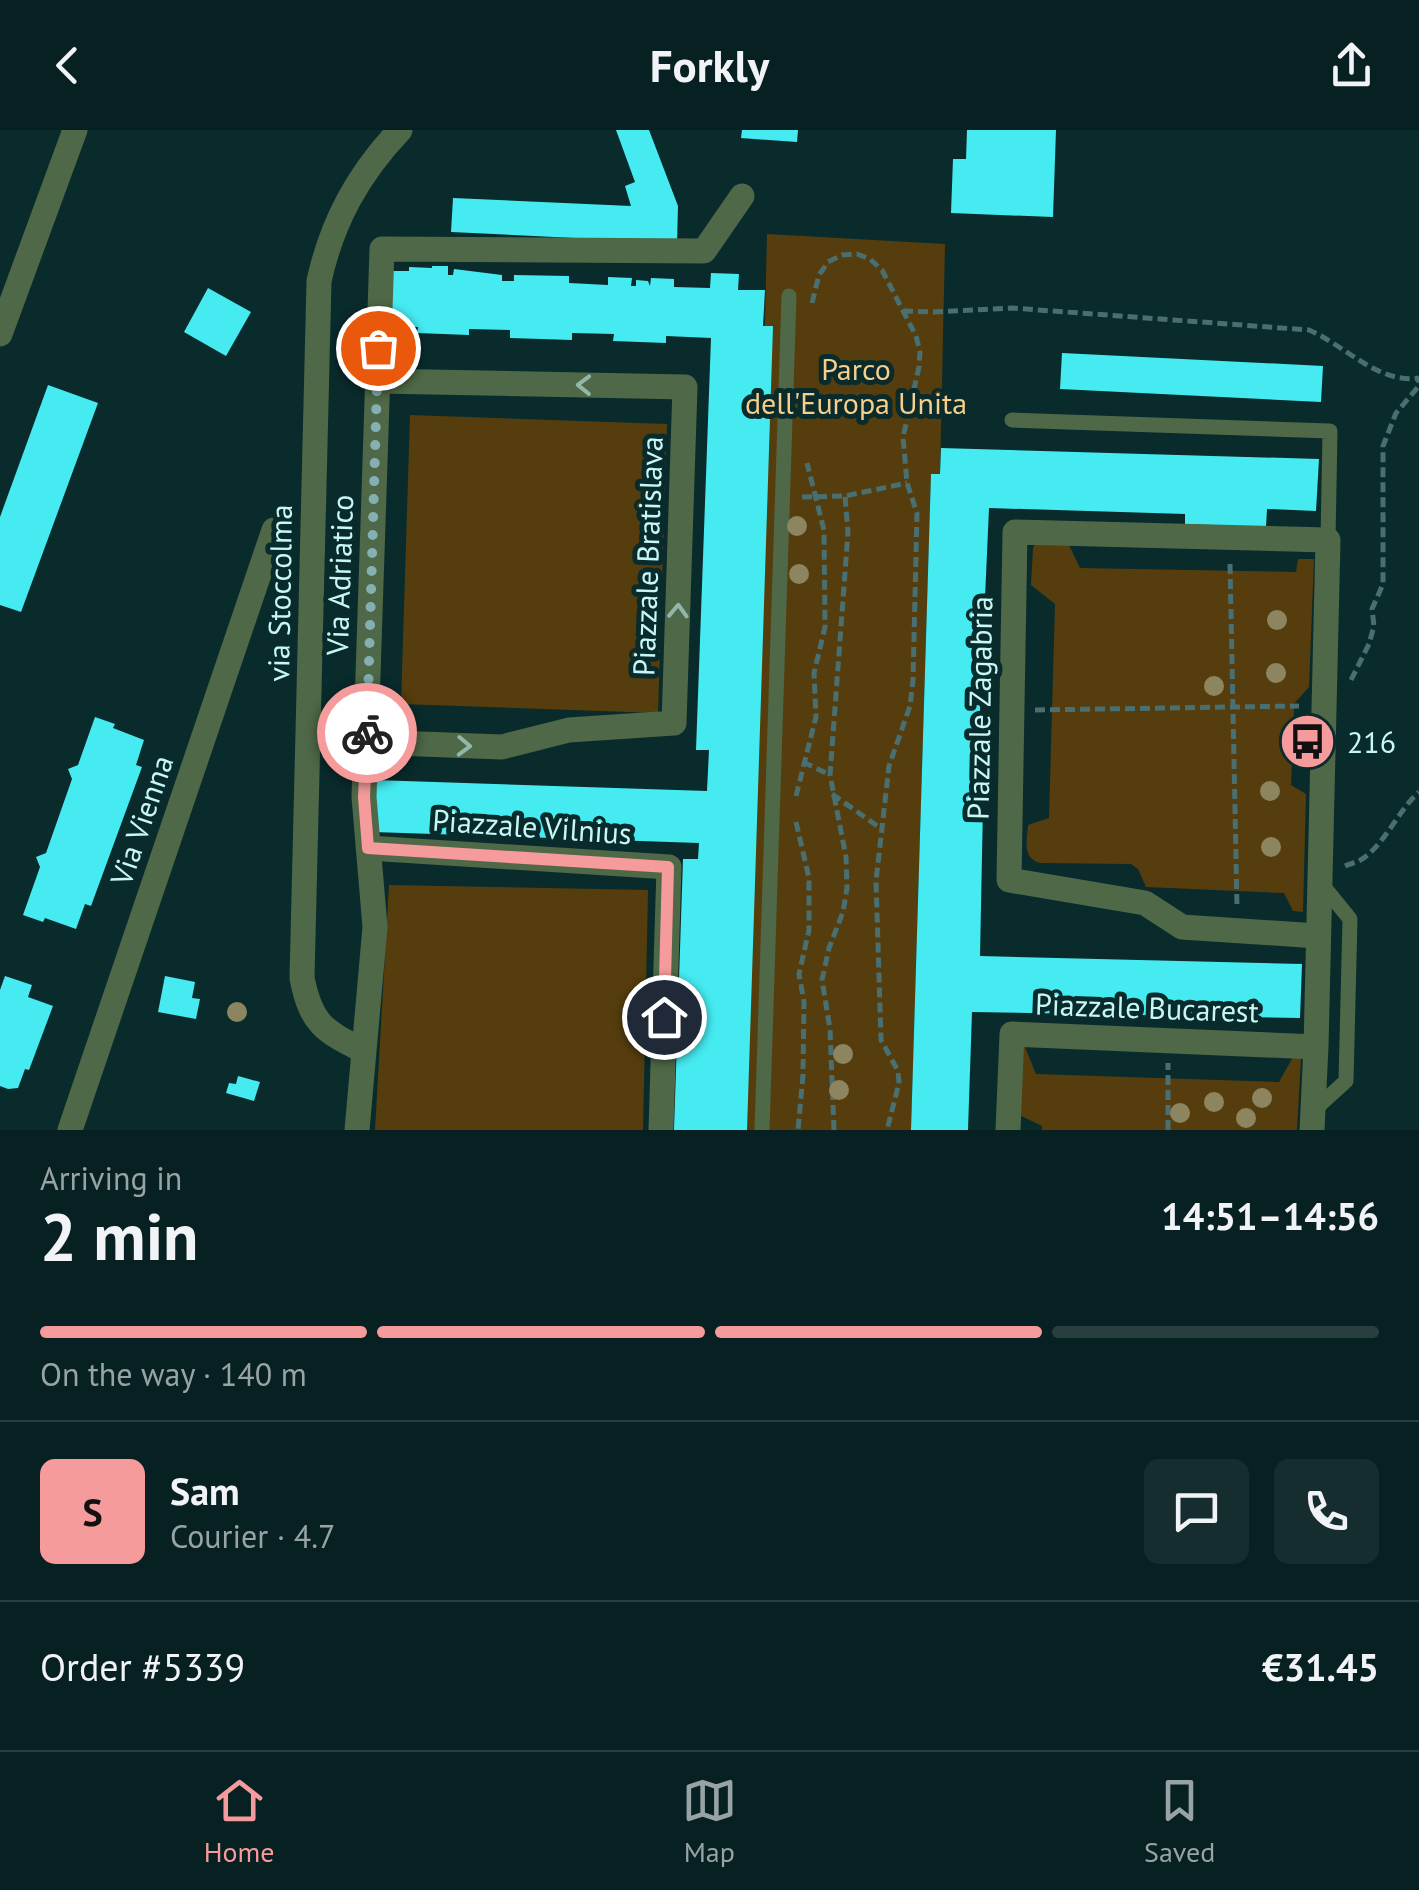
<!DOCTYPE html>
<meta charset="utf-8">
<style>
:root{--surface:#072021;--page:#152d2e;--text:#f1f3f6;--muted:#98a3a5;--line:#283e3f;--accent:#f59b9c}
body{margin:0;font-family:"PT Sans",sans-serif;background:var(--page);color:var(--text);height:100vh;display:flex;flex-direction:column;font-size:38px;white-space:nowrap}
*{box-sizing:border-box;margin:0}
p{font-size:32px;color:var(--muted)}
.icon{flex:none;width:55px;height:55px;fill:none;stroke:currentColor;stroke-width:2;stroke-linecap:round;stroke-linejoin:round}
.map{position:relative;height:1000px;overflow:hidden}
.details{display:flex;flex-direction:column;background:var(--surface);flex:1}
.details>*{flex:none}
.pin{position:absolute;display:grid;place-items:center;width:85px;height:85px;color:#fff;margin:-42px;border:5px solid #fff;border-radius:50%;box-shadow:0 2px 10px #0007}
.courier{position:absolute;display:grid;place-items:center;width:100px;height:100px;margin:-50px;border:8px solid #f59b9c;border-radius:50%;background:#fff;color:#222;box-shadow:0 2px 12px #0007}
.head em{font-style:normal;font-weight:700}
.head div{display:flex;flex-direction:column-reverse}
.head{display:flex;align-items:center;justify-content:space-between;height:170px;padding:0 40px}
h1{font-size:65px;font-weight:700;line-height:75px}
.bar{display:grid;grid-template-columns:repeat(4,1fr);gap:15px 10px;align-content:center;height:120px;padding:0 40px}
.bar i{height:12px;border-radius:8px;background:var(--line)}
.bar .active{background:var(--accent)}
.bar p{grid-column:span 4}
.line{display:flex;align-items:center;gap:25px;padding:0 40px;border-top:2px solid var(--line)}
.line div{flex:1}
.round{display:grid;place-items:center;flex:none;width:105px;height:105px;border-radius:15px;background:var(--page)}
header{display:flex;justify-content:space-between;align-items:center;height:130px;padding:0 40px;background:var(--surface);font-size:45px;font-weight:700}
.tabs{display:flex;justify-content:space-around;align-items:center;height:140px;border-top:2px solid var(--line);background:var(--surface);font-size:28px;color:var(--muted)}
.tabs a{display:grid;justify-items:center;gap:5px}
.tabs .active{color:var(--accent)}
.map>svg:first-child{display:block}
.green{fill:#563d0d}
.building{fill:#45ebf1}
.lines{fill:none;stroke-linecap:round;stroke-linejoin:round}
.path{stroke:#496f70;stroke-width:5;stroke-dasharray:10 5;stroke-linecap:butt}
.service{stroke:#4f6847;stroke-width:15}
.minor{stroke:#4f6847;stroke-width:25}
.tree{fill:#8c8560}
.oneway{stroke:#92b7a8}
.done{stroke:#85b0b1;stroke-width:10;stroke-dasharray:0 18}
.route{stroke:#f59b9c;stroke-width:12}
.labels{text-anchor:middle;dominant-baseline:central;stroke-width:10;stroke-linejoin:round;paint-order:stroke}
.park-label{font-size:30px;fill:#f8ce8b;stroke:#092b2c}
.street-label{font-size:30px;fill:#c8f7f8;stroke:#092b2c}
.poi-label{font-size:30px;fill:#c8f7f8;stroke:#092b2c;text-anchor:start}
</style>
<header><svg class="icon" aria-label="back" viewBox="0 0 24 24"><path d="M15 5l-7 7 7 7"/></svg>Forkly<svg class="icon" aria-label="share" viewBox="0 0 24 24"><path d="M12 15V3M7 8l5-5 5 5M5 13v7h14v-7"/></svg></header>
<div class="map">
<svg width="1419" height="1000" viewBox="0 0 1419 1000">
<rect width="100%" height="100%" fill="#092b2c"/>
<path class="green" d="M767 104 945 114 940 344 931 345 911 1000H746Z
M410 285 667 294 658 583 401 574Z
M1067 411 1080 438 1296 442 1298 429H1314L1309 557 1294 574V580L1291 655 1306 664 1303 782 1293 781 1284 763 1146 757 1138 739 1131 734 1040 733C1022 728 1027 711 1028 695L1049 688 1055 474 1031 455 1033 418 1035 414Z
M389 755 648 760 643 1000H375Z
M1017 917H1025L1036 944 1279 952 1293 927H1301L1297 1000H1042V996L1017 984Z"/>
<path class="building" d="M616 0H649L678 76 677 113 451 102 453 68 631 76 625 56 635 52Z
M742 0H798L797 12 741 8Z
M967 0H1056L1053 87 951 83 953 29H966Z
M432 136H448V145H453L454 139 502 145V151H514V145L569 146V153L608 155V147L632 148 631 156H636V150L648 151 650 156 651 148 674 149V157L710 158 711 143 739 144 738 160H765L763 196H773L747 1000H674L683 729H698L699 713 373 702 374 650 707 661 709 620H696L711 208 666 206V213L613 211 614 204 572 203V210L510 208V200L469 199V205L417 203 418 197 383 196 385 141H409V137L432 138Z
M208 158 251 182 226 226 184 202Z
M1062 223 1323 236 1321 272 1060 259Z
M48 255 98 273 21 482 0 475V387Z
M941 318 1319 329 1316 381 1267 379 1266 397 1185 394V384L989 378 978 625H984L980 826 1302 834 1300 888 972 882 968 1000H911L931 344H940Z
M95 587 115 594 113 598 144 610 136 635 142 637 91 776 85 774 76 799 45 788 43 792 23 785 40 737 36 727 46 723 72 649 68 639 78 635Z
M5 846 32 855 28 867 53 876 29 940 25 939 18 958 8 959 0 956V860Z
M165 846 195 852 192 868 200 869 196 889 158 882Z
M238 946 260 952 254 971 226 963 229 953 236 954Z"/>
<g class="lines">
<path class="path" d="M812 173 819 145 828 132 842 125 857 124 870 129 882 140 916 206 920 222 919 237 903 307 907 353 917 383 913 550 910 576 889 636 876 751 881 910 898 941 899 953 887 1000
M903 181 934 182 1012 178 1309 200C1346 216 1378 254 1419 248
M802 367 845 366 907 353
M1230 434 1237 778
M1351 550 1369 514 1374 496 1372 479 1383 454V316L1396 283 1418 257 1419 249
M1035 580 1299 576
M803 632 830 645
M832 664 883 700
M796 666 816 587 814 543 825 497 824 400 807 333
M796 692 809 748V800L799 844 804 872 803 945 798 1000
M1345 736C1349 734 1355 733 1359 731 1384 717 1398 680 1419 662
M834 1000 830 899 822 850 829 818 843 782 847 758 846 727 830 645 848 402 845 366
M1168 1000V933"/>
<path class="service" d="M1012 290 1330 301 1328 410
M1313 981 1346 951 1350 789 1320 752
M762 1000 789 166"/>
<path class="minor" d="M0 204 75 0
M367 612 502 617 569 600 674 593 685 257 377 251
M368 718 669 737 661 1000
M364 921C324 901 311 894 302 848L319 151C332 92 358 44 400 0
M70 1000 274 400
M357 1000 375 797 364 667 382 119 704 121 742 66
M1008 1000 1012 904 1316 917
M1312 1000 1316 917 1328 410 1015 402 1009 750 1145 773 1182 797 1318 806"/>
</g>
<g class="tree">
<circle cx="797" cy="396" r="10"/>
<circle cx="799" cy="444" r="10"/>
<circle cx="1277" cy="490" r="10"/>
<circle cx="1276" cy="543" r="10"/>
<circle cx="1214" cy="556" r="10"/>
<circle cx="1270" cy="661" r="10"/>
<circle cx="1271" cy="717" r="10"/>
<circle cx="237" cy="882" r="10"/>
<circle cx="843" cy="924" r="10"/>
<circle cx="839" cy="960" r="10"/>
<circle cx="1262" cy="968" r="10"/>
<circle cx="1214" cy="972" r="10"/>
<circle cx="1180" cy="983" r="10"/>
<circle cx="1246" cy="988" r="10"/>
</g>
<defs><path id="oneway-chevron" d="M-2-3.5L2.5 0L-2 3.5" fill="none" stroke-width="1.6" stroke-linecap="round" stroke-linejoin="round" transform="scale(2.5)"/></defs>
<g class="oneway">
<use href="#oneway-chevron" transform="translate(584 255) rotate(-179)"/>
<use href="#oneway-chevron" transform="translate(678 481) rotate(-88)"/>
<use href="#oneway-chevron" transform="translate(464 616) rotate(2)"/>
</g>
<g class="lines">
<path class="done" d="M367 603 378 218"/>
<path class="route" d="M367 603 364 667 368 718 668 737 664 887"/>
</g>
<defs>
<symbol id="bus-disc" viewBox="-11 -11 22 22"><circle r="9.5" fill="#f59b9c" stroke="#092b2c"/><path d="M-5-6H5V4H4V6H2V4H-2V6H-4V4H-5ZM-3.5-4V0h7V-4ZM-3.5 1.2v1.5H-2V1.2ZM2 1.2v1.5H3.5V1.2Z" fill="#111"/></symbol>
</defs>
<g fill-rule="evenodd">
<use href="#bus-disc" x="1276" y="580" width="63" height="63"/>
</g>
<g class="labels">
<g class="park-label">
<text x="856" y="238">Parco<tspan x="856" dy="34">dell'Europa Unita</tspan></text>
</g>
<g class="street-label">
<text transform="translate(647 426) rotate(-88)">Piazzale Bratislava</text>
<text transform="translate(339 445) rotate(-88)">Via Adriatico</text>
<text transform="translate(279 463) rotate(-89)">via Stoccolma</text>
<text transform="translate(979 578) rotate(-89)">Piazzale Zagabria</text>
<text transform="translate(141 690) rotate(-71)">Via Vienna</text>
<text transform="translate(532 696) rotate(4)">Piazzale Vilnius</text>
<text transform="translate(1147 877) rotate(2)">Piazzale Bucarest</text>
</g>
<g class="poi-label">
<text x="1347" y="611">216</text>
</g>
</g>
</svg>
<div class="pin" style="left:378px;top:218px;background:#ea580c"><svg class="icon" aria-label="bag" viewBox="0 0 24 24"><path d="M5 8h14l-1 12H6zM9 8a3 3 0 0 1 6 0"/></svg></div>
<div class="pin" style="left:664px;top:887px;background:#1f2937"><svg class="icon" aria-label="home" viewBox="0 0 24 24"><path d="M3 11l9-7 9 7M6 9v11h12V9"/></svg></div>
<div class="courier" style="left:367px;top:603px"><svg class="icon" aria-label="bike" viewBox="0 0 24 24"><circle cx="6" cy="16" r="4"/><circle cx="18" cy="16" r="4"/><path d="M6 16l4-8h5l3 8M10 8l3 8H6M13 5h3"/></svg></div>
</div>
<section class="details">
<div class="head"><div><h1>2 min</h1><p>Arriving in</p></div><em>14:51–14:56</em></div>
<div class="bar"><i class="active"></i><i class="active"></i><i class="active"></i><i></i><p>On the way · 140 m</p></div>
<div class="line" style="height:180px"><b class="round" style="background:var(--accent);color:#111">S</b><div><b>Sam</b><p>Courier · 4.7</p></div><a class="round"><svg class="icon" aria-label="chat" viewBox="0 0 24 24"><path d="M4 5h16v11H9l-5 4z"/></svg></a><a class="round"><svg class="icon" aria-label="phone" viewBox="0 0 24 24"><path d="M5 4h4l2 5-3 2q2 4 5 5l2-3 5 2v4C11 20 4 13 5 4z"/></svg></a></div>
<div class="line" style="height:130px"><div>Order #5339</div><b>€31.45</b></div>
</section>
<nav class="tabs">
<a class="active"><svg class="icon" aria-label="home" viewBox="0 0 24 24"><path d="M3 11l9-7 9 7M6 9v11h12V9"/></svg>Home</a>
<a><svg class="icon" aria-label="map" viewBox="0 0 24 24"><path d="M3 6l6-2 6 2 6-2v14l-6 2-6-2-6 2zM9 4v14M15 6v14"/></svg>Map</a>
<a><svg class="icon" aria-label="saved" viewBox="0 0 24 24"><path d="M7 4h10v16l-5-4-5 4z"/></svg>Saved</a>
</nav>
